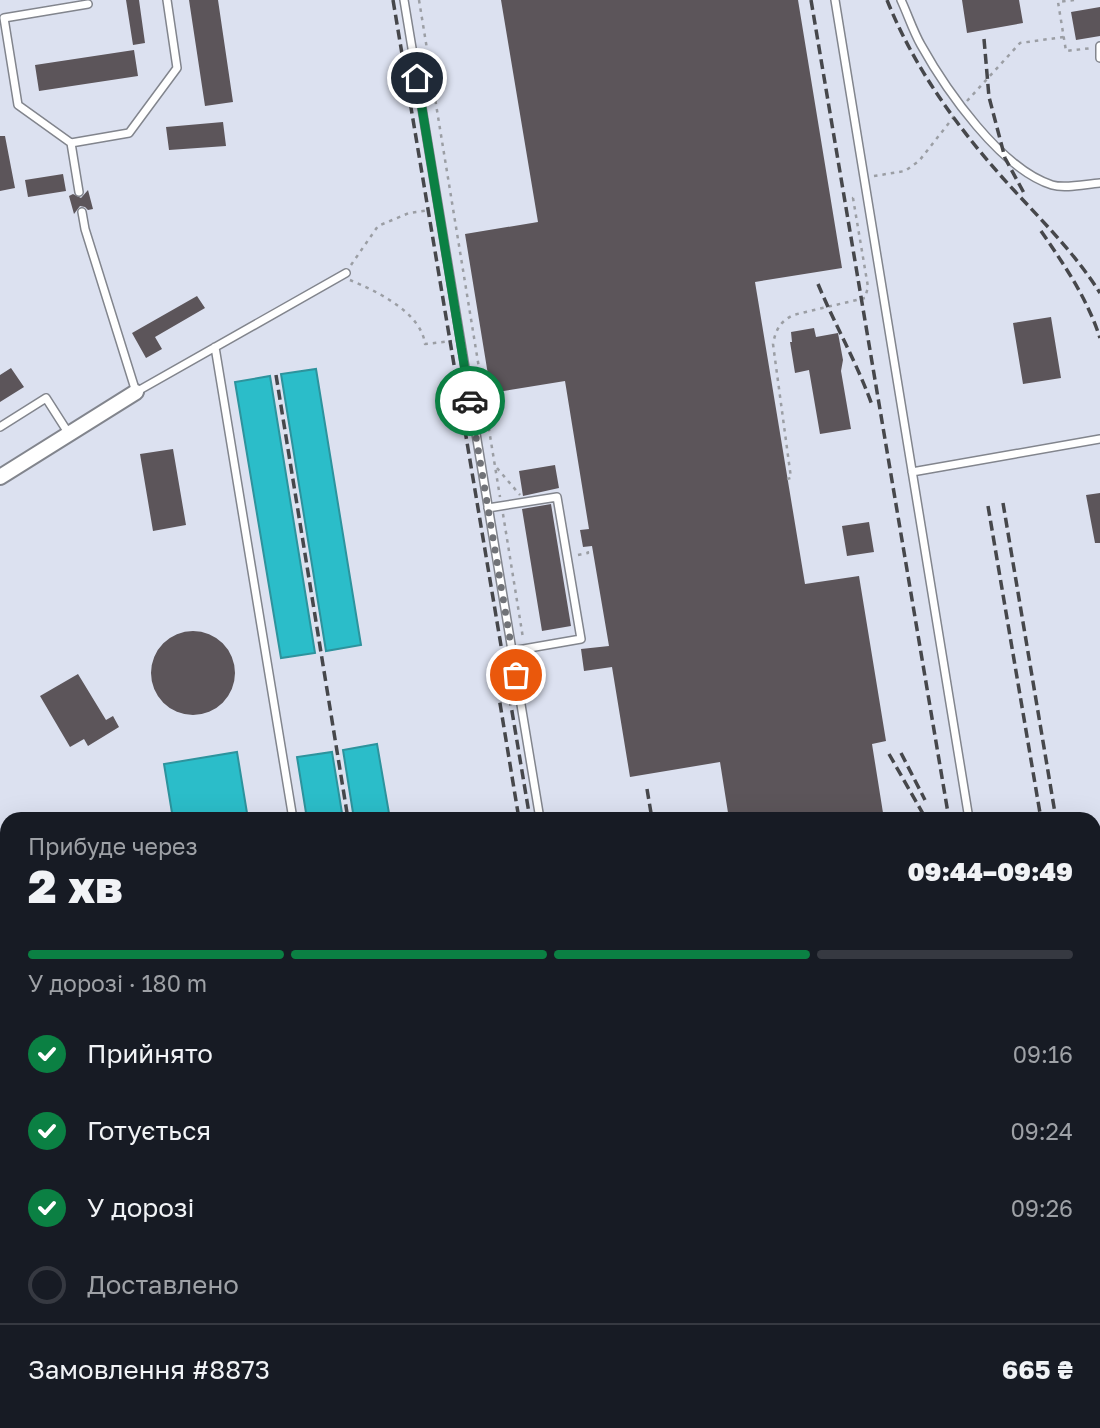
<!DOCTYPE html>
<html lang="uk">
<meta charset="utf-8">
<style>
:root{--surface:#171b24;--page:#20242c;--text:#f1f3f6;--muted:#9ea1a6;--line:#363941;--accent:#0b8043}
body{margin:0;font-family:"Golos Text",sans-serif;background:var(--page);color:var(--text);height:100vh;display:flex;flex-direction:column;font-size:26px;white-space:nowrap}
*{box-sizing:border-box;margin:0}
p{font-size:23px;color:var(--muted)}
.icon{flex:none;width:38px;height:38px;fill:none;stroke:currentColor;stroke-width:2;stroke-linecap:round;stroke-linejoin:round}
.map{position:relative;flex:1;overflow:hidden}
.drawer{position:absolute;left:0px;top:812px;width:1101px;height:616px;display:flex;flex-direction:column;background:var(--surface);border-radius:21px 21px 0 0;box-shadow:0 7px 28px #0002}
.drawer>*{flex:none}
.pin{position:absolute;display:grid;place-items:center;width:60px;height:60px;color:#fff;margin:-30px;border:4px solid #fff;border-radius:50%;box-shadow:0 2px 7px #0007}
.courier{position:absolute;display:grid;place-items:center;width:70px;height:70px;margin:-35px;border:5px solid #0b8043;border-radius:50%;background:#fff;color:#222;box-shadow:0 2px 9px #0007}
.overview em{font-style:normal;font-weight:800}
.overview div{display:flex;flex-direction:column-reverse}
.overview{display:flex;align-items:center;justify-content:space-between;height:119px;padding:0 28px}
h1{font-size:46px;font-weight:800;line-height:52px}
.bar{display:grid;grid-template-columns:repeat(4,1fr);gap:10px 7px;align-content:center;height:84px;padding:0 28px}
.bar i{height:9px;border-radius:5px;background:var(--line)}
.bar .selected{background:var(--accent)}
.bar p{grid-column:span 4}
.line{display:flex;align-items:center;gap:18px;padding:0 28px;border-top:2px solid var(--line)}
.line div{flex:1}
ol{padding:0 28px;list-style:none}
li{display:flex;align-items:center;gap:21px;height:77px}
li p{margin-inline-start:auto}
li .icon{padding:7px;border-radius:50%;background:var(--accent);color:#fff;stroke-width:4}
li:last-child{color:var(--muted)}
li i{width:38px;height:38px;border:4px solid var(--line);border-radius:50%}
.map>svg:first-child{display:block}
.built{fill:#dce1f0;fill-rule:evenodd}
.water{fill:#2bbdc9;stroke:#2d939d;stroke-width:2}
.building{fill:#5c555a}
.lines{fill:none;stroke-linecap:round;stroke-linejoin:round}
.service-casing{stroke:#82858d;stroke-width:10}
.minor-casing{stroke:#82858d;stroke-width:18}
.path{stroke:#9b9ea4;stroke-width:2.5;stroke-dasharray:3.5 5;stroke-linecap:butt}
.service{stroke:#fff;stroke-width:7}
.minor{stroke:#fff;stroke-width:14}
.rail{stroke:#46474b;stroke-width:3.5;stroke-dasharray:10 5;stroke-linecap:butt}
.done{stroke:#717378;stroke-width:7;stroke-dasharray:0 12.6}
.route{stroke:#0b8043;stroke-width:9}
</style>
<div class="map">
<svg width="1100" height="1428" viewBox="0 0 1100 1428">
<rect width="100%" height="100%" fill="#e8ecf4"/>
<path class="built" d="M0 0H1100V1428H0ZM7 819H1094V1421H7Z"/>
<path class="water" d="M316 369 361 645 326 651 281 374Z
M270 376 315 653 281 658 235 382Z
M377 744 390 819H354L343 750Z
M237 752 248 819H173L164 764Z
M332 752 343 819H307L297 757Z"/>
<path class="building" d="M126 0H139L145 43 133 45Z
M189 0H218L233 102 205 106Z
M501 0H798L842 268 755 282 805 584 859 576 886 741 872 744 884 819H729L720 762 630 777 612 667 584 671 581 649 609 646 592 546 583 547 580 530 589 529 565 381 491 393 465 234 538 222Z
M962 0H1019L1023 23 967 33Z
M1100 7V36L1076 40 1071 12Z
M134 50 138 76 39 91 35 65Z
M223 122 226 146 169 150 166 127Z
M0 136H5L15 188 0 191Z
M63 174 66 191 28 197 25 180Z
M88 190 93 209 88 210 85 207 80 206 74 214 69 196 73 194 81 198Z
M197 296 205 308 155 337 162 349 146 358 132 333Z
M1051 317 1061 378 1023 384 1013 323Z
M814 328 816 337 838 333 843 360 841 371 851 429 820 434 809 370 795 373 790 342H792L791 332Z
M11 368 24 387 0 402V375Z
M173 449 186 525 153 531 140 454Z
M555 465 559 488 523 496 519 471Z
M1100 493V543H1095L1086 495Z
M551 504 571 626 542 631 522 509Z
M869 522 874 552 847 556 842 526Z
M151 673a42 42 0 1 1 84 0a42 42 0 1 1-84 0Z
M78 674 106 720 113 716 119 727 88 746 84 739 70 747 40 696Z"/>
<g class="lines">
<defs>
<path id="service" d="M404 0 540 819
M835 0 969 819
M901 0C908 15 913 31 921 45 946 90 1001 169 1052 185 1065 189 1086 184 1100 183
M88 4 4 18 18 105 71 143 129 133 177 68 167 0
M1100 46V58
M71 143 79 192
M82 212 85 229 136 392 346 273
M215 347 293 819
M0 427 46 398 69 434
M912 472 1100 439
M488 508 557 497 581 639 512 651
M0 927 7 926
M0 991 7 990
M388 1421 389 1428
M752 1421 753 1428"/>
<path id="minor" d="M0 477 136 392"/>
</defs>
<use href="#service" class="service-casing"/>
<use href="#minor" class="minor-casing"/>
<path class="path" d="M419 0 500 497
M1074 0 1058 2 1066 51 1092 48
M967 101 1020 43 1064 37
M874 176 905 171 919 161 956 114
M351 265 378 226 409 213 430 210
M350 280C376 291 421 312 425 344L452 341
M497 468 520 495
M787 479 791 478 773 344C776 329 780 322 793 315L865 298 868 287 853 198 856 197
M503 514 523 638
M578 555 588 553 587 547"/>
<use href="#service" class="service"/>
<use href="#minor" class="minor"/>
<path class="rail" d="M393 0 530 819
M811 0 949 819
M887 0C915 70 960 131 1010 186 1043 222 1074 252 1100 293
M984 39 989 97 1005 158 1024 193
M1041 231C1065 266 1087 298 1100 338
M818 284C835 325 857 363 872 405
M276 375 348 819
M1003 503 1056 819
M988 506 1041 819
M495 673 519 819
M901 753 925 800
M889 754 926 819
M647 789 652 819
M602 1421 607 1428
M623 1421 624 1428
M633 1421 635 1428
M646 1421 647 1428
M821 1421 823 1428
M885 1421 888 1428
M902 1421 903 1428
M918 1421 920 1428
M932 1421 933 1428
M965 1428 966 1421"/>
</g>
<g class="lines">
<path class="done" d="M470 401 516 675"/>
<path class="route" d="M417 78 470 401"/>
</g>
</svg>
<div class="pin" style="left:516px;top:675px;background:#ea580c"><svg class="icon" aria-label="bag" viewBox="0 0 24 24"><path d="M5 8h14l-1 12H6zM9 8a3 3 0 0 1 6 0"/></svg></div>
<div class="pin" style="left:417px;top:78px;background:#1f2937"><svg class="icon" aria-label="home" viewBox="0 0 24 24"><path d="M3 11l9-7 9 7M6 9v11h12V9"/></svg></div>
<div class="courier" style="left:470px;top:401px"><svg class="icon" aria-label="car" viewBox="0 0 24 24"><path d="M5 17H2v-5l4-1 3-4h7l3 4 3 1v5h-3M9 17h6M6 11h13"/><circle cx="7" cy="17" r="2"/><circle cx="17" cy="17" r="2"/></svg></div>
<section class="drawer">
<div class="overview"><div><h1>2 хв</h1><p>Прибуде через</p></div><em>09:44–09:49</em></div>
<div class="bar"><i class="selected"></i><i class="selected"></i><i class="selected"></i><i></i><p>У дорозі · 180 m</p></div>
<ol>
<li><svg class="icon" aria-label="check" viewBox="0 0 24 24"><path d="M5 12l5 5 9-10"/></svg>Прийнято<p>09:16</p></li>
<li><svg class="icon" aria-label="check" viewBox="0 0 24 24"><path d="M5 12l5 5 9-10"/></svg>Готується<p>09:24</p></li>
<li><svg class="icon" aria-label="check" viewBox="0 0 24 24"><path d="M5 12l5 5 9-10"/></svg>У дорозі<p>09:26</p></li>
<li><i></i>Доставлено</li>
</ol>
<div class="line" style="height:91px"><div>Замовлення #8873</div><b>665 ₴</b></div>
</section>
</div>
